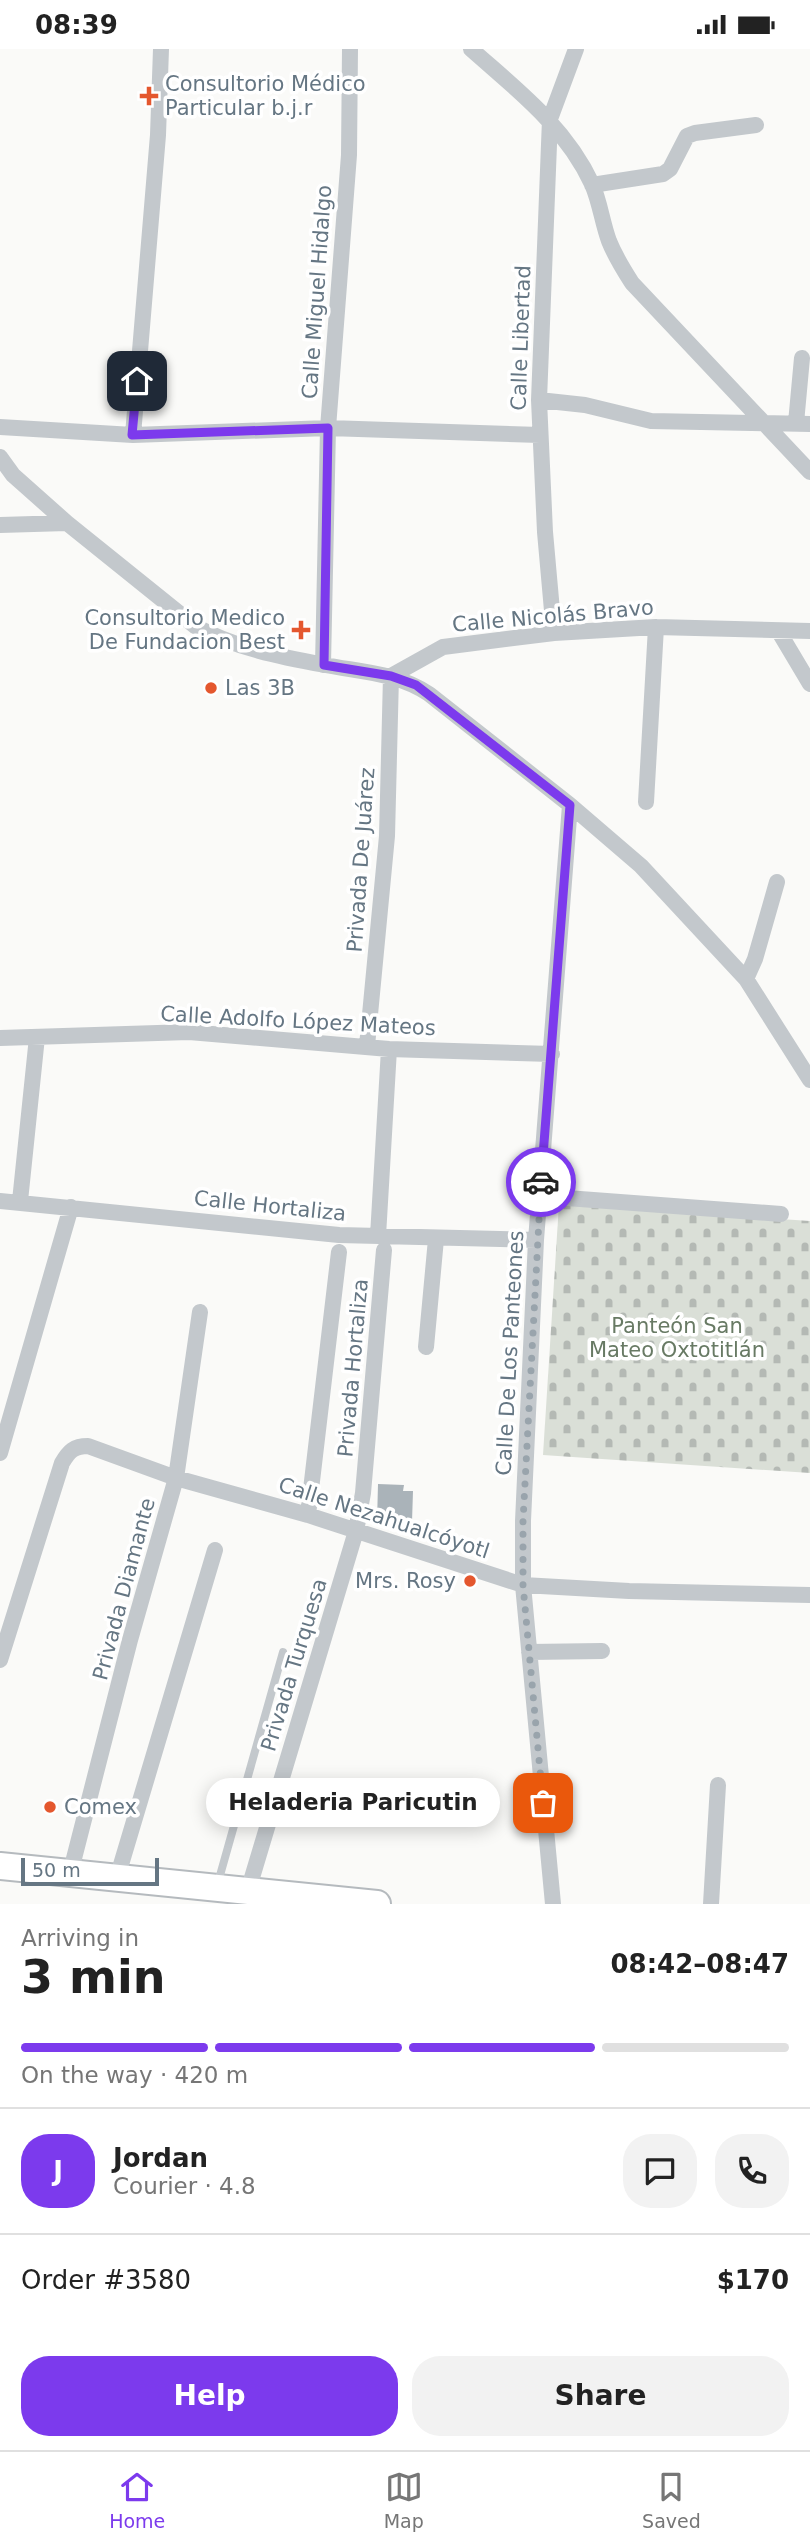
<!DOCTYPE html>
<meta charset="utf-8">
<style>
:root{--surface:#fff;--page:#f2f2f2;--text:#222;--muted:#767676;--line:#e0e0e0;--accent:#7c3aed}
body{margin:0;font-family:"DejaVu Sans",sans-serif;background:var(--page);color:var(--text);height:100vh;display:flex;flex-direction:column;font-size:26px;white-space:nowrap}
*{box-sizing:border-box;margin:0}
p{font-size:23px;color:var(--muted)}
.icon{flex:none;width:38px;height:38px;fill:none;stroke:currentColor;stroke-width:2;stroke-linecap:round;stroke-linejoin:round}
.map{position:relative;height:1855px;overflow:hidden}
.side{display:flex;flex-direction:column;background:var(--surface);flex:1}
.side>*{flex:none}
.scale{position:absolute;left:21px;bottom:18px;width:138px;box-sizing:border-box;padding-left:7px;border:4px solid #657683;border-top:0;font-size:19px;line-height:24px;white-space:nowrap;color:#657683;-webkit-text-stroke:5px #fff;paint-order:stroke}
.pin{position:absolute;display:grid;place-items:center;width:60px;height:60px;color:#fff;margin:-30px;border-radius:14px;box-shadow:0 4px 10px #0006}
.courier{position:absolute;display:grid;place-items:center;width:70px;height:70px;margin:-35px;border:5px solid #7c3aed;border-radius:50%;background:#fff;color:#222;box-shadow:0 2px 9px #0007}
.bubble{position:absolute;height:49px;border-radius:24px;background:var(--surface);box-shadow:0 4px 18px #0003;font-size:23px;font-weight:700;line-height:49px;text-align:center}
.head em{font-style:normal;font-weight:700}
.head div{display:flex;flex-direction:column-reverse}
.head{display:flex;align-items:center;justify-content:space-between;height:119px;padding:0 21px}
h1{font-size:46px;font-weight:700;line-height:52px}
.bar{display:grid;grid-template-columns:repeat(4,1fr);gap:10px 7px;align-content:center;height:84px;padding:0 21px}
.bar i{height:9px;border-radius:5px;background:var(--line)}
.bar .active{background:var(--accent)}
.bar p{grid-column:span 4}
.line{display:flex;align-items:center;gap:18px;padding:0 21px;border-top:2px solid var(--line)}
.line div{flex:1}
.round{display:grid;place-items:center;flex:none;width:74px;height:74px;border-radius:28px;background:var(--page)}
.action{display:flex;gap:14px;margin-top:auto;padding:14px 21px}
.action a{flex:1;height:80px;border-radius:28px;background:var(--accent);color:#fff;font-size:28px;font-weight:700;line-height:80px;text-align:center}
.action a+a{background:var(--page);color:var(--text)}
.status{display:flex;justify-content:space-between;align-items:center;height:49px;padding:0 35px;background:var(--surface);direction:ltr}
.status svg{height:19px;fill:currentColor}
.tab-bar{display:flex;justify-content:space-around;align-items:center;height:98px;border-top:2px solid var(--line);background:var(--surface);font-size:19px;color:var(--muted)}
.tab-bar a{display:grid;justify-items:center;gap:4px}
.tab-bar .active{color:var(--accent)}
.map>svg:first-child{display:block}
.cemetery{fill:url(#cemetery-stones)}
.building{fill:#aab3b9}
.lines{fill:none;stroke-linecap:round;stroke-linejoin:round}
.primary-casing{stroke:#b5babe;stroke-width:30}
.lane{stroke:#c3c8cc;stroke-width:8}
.street{stroke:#c3c8cc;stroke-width:16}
.primary{stroke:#fff;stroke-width:26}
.done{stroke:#99a4ac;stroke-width:7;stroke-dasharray:0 12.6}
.route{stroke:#7c3aed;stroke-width:9}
.poi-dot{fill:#e4572e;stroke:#fff;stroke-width:2.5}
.labels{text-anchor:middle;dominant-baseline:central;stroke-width:7;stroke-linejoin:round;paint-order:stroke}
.poi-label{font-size:21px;fill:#657683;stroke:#fff;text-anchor:start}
.street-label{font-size:21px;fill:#657683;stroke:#fff}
.park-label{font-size:21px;fill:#687a64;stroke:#fff}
</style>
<div class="status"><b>08:39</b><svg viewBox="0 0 49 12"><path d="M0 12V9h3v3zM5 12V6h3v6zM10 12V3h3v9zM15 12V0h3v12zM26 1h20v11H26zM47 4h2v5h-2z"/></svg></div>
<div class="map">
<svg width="810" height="1855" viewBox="0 0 810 1855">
<defs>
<pattern id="cemetery-stones" width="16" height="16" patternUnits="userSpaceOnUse" patternTransform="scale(1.75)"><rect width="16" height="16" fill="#dadfd7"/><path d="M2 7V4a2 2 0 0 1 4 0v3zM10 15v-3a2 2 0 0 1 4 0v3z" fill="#b4b9b4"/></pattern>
</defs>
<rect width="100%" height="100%" fill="#fafaf8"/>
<path class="cemetery" d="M559 1155 810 1172V1424L543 1406Z"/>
<path class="building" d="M378 1435 404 1436 403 1442H413L412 1473H377Z"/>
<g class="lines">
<defs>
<path id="primary" d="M0 1817 377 1855"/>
</defs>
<use href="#primary" class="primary-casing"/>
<path class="lane" d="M217 1837 283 1603"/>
<path class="street" d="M471 0C517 41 565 77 592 135 600 153 602 173 609 192 615 207 623 220 632 234L810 423
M592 136 663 125 670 120 687 87 695 84 756 76
M539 351 585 356 651 372 810 375
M796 374 802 309
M0 378 133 386 328 379 540 386
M133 386 158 86 161 0
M0 408 13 426 67 474 195 577C235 599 281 608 325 616 361 623 398 624 429 645L570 756 641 817 746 930 810 1031
M0 476 67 474
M779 583 810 635
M554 584 545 483 539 351 550 70 576 0
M323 616 328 379 349 106 350 0
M646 753 656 578
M746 930 755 910 777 833
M0 989 189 983 389 1000 552 1005
M367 997 387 787 391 627 443 598 554 584 656 578 810 582
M540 1147 781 1165
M0 1152 339 1186 536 1191
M20 1152 37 988
M378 1187 389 1000
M426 1298 436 1190
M0 1404 71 1158
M308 1466 339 1203
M529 1603 602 1602
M0 1611 62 1414C69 1402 74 1397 88 1397L176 1429 308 1466 523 1536 629 1542 810 1546
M70 1825 130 1591 176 1429 200 1263
M117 1829 215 1501
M248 1842 356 1482 363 1444 384 1201
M553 1855 523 1536V1472L536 1191 570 756
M711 1855 718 1736"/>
<use href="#primary" class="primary"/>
</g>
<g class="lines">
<path class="done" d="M541 1133 523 1472V1536L543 1754"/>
<path class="route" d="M137 332 132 386 328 379 324 616 391 627 416 636 570 756 541 1133"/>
</g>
<g class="poi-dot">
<path d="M145.5 36.5h7v7h7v7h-7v7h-7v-7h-7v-7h7z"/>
<path d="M297.5 570.5h7v7h7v7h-7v7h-7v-7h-7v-7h7z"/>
<circle cx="211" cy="639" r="7"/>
<circle cx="470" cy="1532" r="7"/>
<circle cx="50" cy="1758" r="7"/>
</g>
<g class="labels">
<g class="poi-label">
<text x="165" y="35">Consultorio Médico<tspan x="165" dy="24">Particular b.j.r</tspan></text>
<text x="285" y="569" text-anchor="end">Consultorio Medico<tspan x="285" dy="24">De Fundacion Best</tspan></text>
<text x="225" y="639">Las 3B</text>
<text x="456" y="1532" text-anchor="end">Mrs. Rosy</text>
<text x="64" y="1758">Comex</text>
</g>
<g class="street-label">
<text transform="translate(317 243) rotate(-86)">Calle Miguel Hidalgo</text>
<text transform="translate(521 289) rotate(-88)">Calle Libertad</text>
<text transform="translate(553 567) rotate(-5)">Calle Nicolás Bravo</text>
<text transform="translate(361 811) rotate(-86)">Privada De Juárez</text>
<text transform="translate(298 972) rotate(3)">Calle Adolfo López Mateos</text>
<text transform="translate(270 1157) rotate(6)">Calle Hortaliza</text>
<text transform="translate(510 1304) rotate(-87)">Calle De Los Panteones</text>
<text transform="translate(353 1319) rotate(-85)">Privada Hortaliza</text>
<text transform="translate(384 1469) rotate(18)">Calle Nezahualcóyotl</text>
<text transform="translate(124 1540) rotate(-75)">Privada Diamante</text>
<text transform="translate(294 1616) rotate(-73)">Privada Turquesa</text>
</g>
<g class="park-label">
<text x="677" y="1277">Panteón San<tspan x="677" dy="24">Mateo Oxtotitlán</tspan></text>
</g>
</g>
</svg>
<div class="scale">50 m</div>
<div class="pin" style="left:543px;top:1754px;background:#ea580c"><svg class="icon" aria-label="bag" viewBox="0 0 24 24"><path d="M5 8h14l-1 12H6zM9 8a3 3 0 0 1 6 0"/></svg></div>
<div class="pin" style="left:137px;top:332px;background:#1f2937"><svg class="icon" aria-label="home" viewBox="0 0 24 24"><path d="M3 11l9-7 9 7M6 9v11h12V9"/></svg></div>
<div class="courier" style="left:541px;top:1133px"><svg class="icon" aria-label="car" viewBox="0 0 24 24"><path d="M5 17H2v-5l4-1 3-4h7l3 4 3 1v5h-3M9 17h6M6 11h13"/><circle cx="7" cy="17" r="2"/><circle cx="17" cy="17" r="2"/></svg></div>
<div class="bubble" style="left:206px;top:1729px;width:294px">Heladeria Paricutin</div>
</div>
<section class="side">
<div class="head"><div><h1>3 min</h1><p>Arriving in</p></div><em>08:42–08:47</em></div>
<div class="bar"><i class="active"></i><i class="active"></i><i class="active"></i><i></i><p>On the way · 420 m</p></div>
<div class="line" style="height:126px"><b class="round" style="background:var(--accent);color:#fff">J</b><div><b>Jordan</b><p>Courier · 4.8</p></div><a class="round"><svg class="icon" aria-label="chat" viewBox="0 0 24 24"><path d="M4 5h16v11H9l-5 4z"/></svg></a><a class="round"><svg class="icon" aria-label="phone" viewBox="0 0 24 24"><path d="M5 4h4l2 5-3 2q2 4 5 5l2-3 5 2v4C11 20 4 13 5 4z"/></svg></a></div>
<div class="line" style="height:91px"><div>Order #3580</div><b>$170</b></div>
<div class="action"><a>Help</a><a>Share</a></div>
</section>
<nav class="tab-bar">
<a class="active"><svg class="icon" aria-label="home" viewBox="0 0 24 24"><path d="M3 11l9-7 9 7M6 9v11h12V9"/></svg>Home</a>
<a><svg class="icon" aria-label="map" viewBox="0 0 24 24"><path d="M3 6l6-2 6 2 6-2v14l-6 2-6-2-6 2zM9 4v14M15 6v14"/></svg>Map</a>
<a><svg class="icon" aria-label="saved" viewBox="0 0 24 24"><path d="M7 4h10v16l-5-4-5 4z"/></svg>Saved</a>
</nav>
